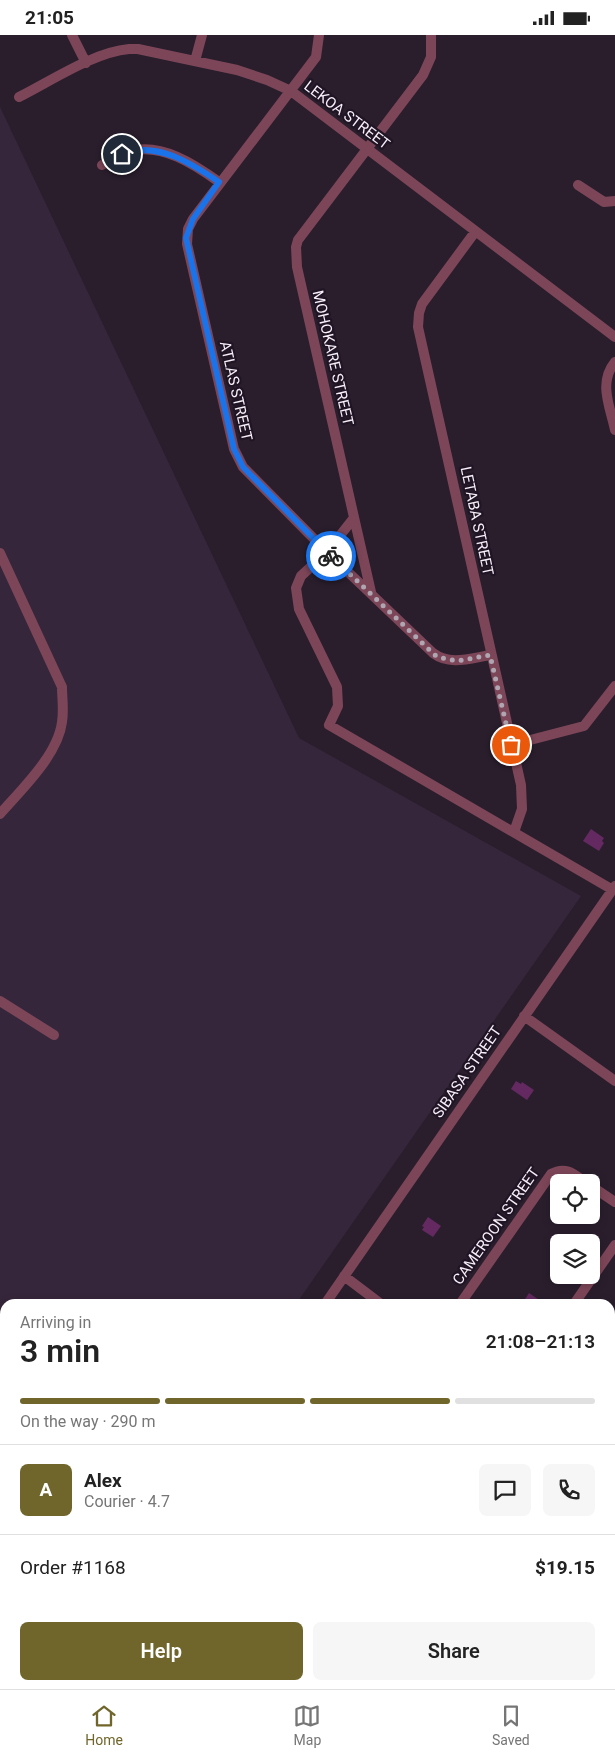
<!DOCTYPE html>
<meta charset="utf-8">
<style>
:root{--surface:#fff;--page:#f6f6f6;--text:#222;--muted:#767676;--line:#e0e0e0;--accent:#70662b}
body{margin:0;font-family:Roboto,sans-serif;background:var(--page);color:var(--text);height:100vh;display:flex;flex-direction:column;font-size:19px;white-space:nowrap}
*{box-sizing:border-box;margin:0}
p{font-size:16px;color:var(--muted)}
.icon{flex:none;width:28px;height:28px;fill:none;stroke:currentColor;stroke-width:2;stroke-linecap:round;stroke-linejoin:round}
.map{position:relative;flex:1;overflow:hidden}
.sheet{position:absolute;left:0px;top:1264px;width:615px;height:391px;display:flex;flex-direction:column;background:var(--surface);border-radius:15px 15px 0 0;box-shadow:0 2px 8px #0003}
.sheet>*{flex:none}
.tools{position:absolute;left:550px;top:1139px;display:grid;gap:10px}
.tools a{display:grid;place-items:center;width:50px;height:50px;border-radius:8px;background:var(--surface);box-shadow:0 2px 8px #0003;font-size:25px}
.pin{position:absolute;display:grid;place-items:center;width:42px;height:42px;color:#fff;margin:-21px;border:2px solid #fff;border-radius:50%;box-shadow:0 1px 5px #0007}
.courier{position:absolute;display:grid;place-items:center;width:50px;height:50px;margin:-25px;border:4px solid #1a73e8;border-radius:50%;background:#fff;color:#222;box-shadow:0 1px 6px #0007}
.head em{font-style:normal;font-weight:600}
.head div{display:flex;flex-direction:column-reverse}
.head{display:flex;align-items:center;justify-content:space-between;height:85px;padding:0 20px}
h1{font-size:32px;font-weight:600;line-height:38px}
.bar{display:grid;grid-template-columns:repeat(4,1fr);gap:8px 5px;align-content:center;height:60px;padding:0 20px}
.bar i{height:6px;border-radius:4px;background:var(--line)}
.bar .active{background:var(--accent)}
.bar p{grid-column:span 4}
.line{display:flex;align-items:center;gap:12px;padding:0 20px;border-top:1px solid var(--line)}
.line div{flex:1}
.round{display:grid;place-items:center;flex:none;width:52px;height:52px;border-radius:8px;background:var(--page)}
.button{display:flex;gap:10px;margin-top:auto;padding:10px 20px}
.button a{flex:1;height:58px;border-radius:8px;background:var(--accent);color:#fff;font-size:20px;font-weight:600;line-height:58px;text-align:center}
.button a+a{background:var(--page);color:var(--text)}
.status{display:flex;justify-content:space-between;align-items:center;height:35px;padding:0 25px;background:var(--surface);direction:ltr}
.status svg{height:14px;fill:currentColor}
.tab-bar{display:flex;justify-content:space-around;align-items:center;height:70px;border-top:1px solid var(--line);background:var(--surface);font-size:14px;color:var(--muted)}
.tab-bar a{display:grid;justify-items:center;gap:2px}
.tab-bar .active{color:var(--accent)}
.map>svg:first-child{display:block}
.built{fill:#36263b}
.building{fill:#632960}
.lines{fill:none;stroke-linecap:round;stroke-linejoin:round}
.minor{stroke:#7d4658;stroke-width:10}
.done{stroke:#afa6b2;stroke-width:5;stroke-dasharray:0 9}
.route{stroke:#1a73e8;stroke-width:6}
.labels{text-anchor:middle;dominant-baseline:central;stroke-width:4.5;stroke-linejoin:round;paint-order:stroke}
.street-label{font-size:15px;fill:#f7eff9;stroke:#201524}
</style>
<div class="status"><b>21:05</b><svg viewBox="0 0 49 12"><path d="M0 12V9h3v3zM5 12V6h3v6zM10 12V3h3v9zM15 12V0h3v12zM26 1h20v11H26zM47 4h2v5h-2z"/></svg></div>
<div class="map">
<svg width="615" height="1654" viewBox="0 0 615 1654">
<rect width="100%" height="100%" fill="#2a1e2d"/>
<path class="built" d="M0 72 299 703 581 861 296 1269H5V1650H25L22 1654H0Z"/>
<path class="building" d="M591 794 604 803 602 806 604 808 599 816 583 806Z
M516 1046 521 1049 522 1047 534 1055 527 1065 511 1054Z
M428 1182 441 1191 433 1202 422 1195 424 1192 422 1191Z
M558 1223 559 1240H569L566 1245 550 1235Z
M529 1258 545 1269H522Z"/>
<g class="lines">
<path class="minor" d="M72 0 86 28
M319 0 316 22 193 184 188 194 187 209 234 414 243 432 327 517 433 618C450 631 471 623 491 620
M195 26 202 0
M19 62C51 46 94 17 129 14H138L237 35 267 45 291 56 615 302
M102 130C111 125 120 119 130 116 162 108 194 129 219 147
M578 150 604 167 615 166
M475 197 422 269 419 278 418 292 521 750 522 774 514 797
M615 327C598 348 610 371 615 395
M353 484 327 517 301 541 296 553 299 574 337 652 338 671 329 690 613 855
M0 518 62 652C62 663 64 675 62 687 58 720 21 755 0 779
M371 557 297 232 296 212 298 205 423 40 431 22V0
M511 710 584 691 615 651
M0 966 54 1000
M524 981 615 1046
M591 1151 615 1167
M344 1241 381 1269
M325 1269 615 851
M460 1269 551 1139C566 1131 574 1139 586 1148
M574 1269 615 1210
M610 1376 615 1369
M610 1532 615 1527
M610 1560 615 1567
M60 1654 63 1650"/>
</g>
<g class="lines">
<path class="done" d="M331 521 437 622 457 626 490 620 511 710"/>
<path class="route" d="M122 119C157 106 191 128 219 147L193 184 186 203 234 414 243 432 331 521"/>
</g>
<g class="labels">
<g class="street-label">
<text transform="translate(347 80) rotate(37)">LEKOA STREET</text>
<text transform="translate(333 323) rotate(77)">MOHOKARE STREET</text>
<text transform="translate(236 356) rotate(77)">ATLAS STREET</text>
<text transform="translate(477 486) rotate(78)">LETABA STREET</text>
<text transform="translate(467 1037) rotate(-55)">SIBASA STREET</text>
<text transform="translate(496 1191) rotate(-55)">CAMEROON STREET</text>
</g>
</g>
</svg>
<div class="tools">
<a><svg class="icon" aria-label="locate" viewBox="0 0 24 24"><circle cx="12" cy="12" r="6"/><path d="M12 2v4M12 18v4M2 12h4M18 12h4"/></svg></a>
<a><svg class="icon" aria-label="layers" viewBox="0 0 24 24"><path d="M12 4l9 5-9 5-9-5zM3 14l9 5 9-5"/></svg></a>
</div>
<div class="pin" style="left:511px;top:710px;background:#ea580c"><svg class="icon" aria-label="bag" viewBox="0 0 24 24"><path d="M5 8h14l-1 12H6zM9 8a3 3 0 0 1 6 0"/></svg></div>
<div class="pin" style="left:122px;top:119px;background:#1f2937"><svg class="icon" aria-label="home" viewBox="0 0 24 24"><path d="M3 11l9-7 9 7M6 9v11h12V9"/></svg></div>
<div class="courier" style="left:331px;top:521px"><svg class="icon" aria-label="bike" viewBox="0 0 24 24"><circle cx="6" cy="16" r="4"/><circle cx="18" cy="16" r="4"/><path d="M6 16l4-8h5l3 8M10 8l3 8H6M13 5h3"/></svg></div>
<section class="sheet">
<div class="head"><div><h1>3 min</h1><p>Arriving in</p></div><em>21:08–21:13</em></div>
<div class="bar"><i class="active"></i><i class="active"></i><i class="active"></i><i></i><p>On the way · 290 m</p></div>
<div class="line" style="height:90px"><b class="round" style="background:var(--accent);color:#fff">A</b><div><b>Alex</b><p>Courier · 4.7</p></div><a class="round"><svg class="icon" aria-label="chat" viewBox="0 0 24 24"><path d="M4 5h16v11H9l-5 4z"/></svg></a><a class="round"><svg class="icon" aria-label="phone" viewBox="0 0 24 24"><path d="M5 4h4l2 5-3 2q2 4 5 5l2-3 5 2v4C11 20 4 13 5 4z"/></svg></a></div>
<div class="line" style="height:65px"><div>Order #1168</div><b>$19.15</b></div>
<div class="button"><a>Help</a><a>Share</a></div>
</section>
</div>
<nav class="tab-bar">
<a class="active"><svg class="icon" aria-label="home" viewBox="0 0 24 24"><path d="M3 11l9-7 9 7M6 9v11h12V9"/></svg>Home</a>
<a><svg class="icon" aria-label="map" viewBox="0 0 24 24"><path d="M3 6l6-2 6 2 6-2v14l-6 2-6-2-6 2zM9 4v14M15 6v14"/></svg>Map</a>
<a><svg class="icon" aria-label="saved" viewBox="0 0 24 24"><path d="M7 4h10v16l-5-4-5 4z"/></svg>Saved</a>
</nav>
